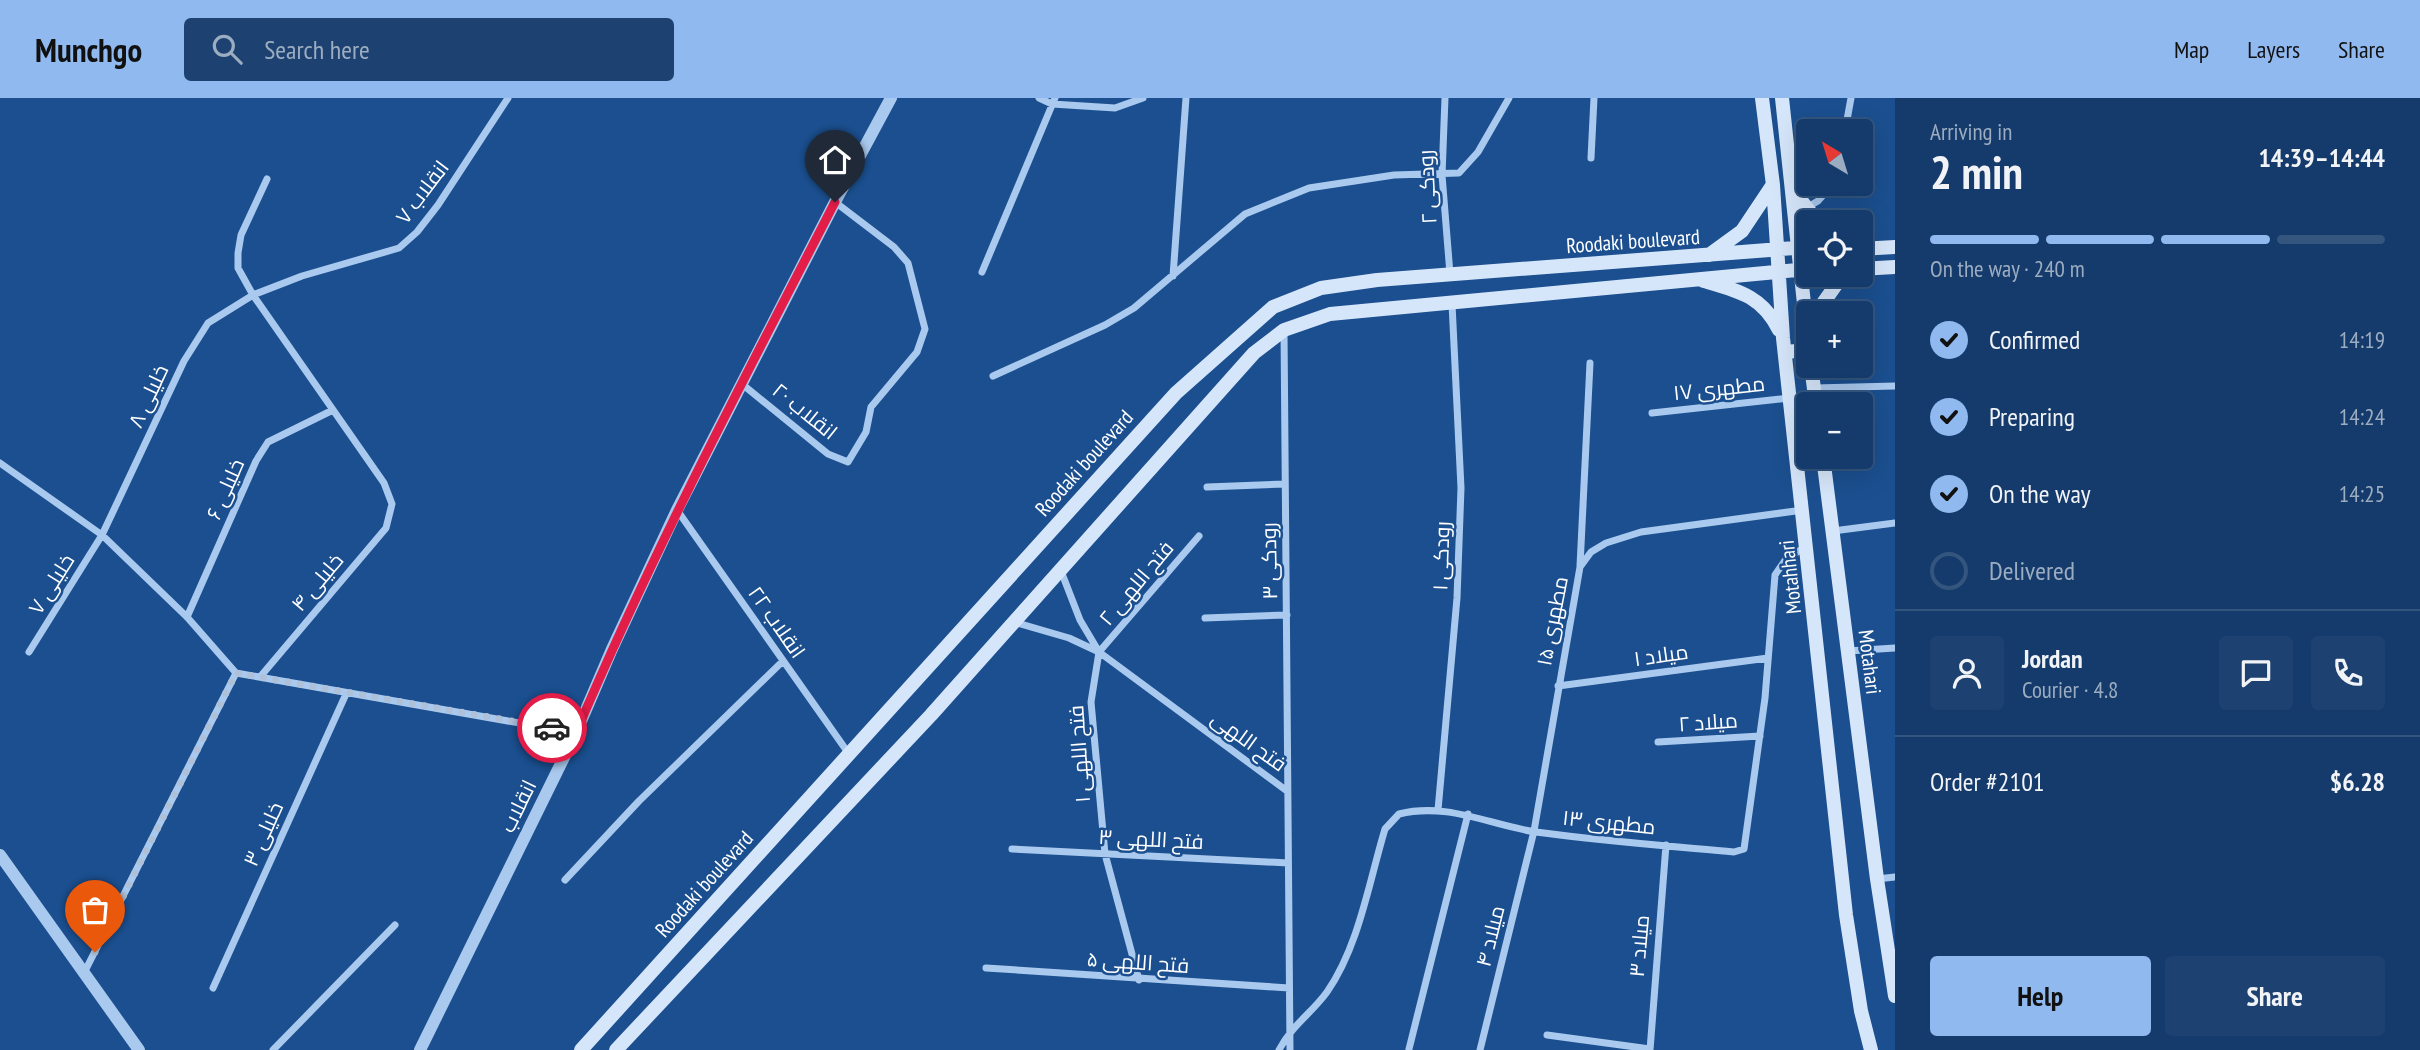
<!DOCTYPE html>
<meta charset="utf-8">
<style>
:root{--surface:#143b6b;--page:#1d4271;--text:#f1f3f6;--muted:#9dadc1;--line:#33557e;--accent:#90b9f0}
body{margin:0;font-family:"PT Sans Narrow",Cairo,sans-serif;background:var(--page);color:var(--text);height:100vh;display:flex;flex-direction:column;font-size:26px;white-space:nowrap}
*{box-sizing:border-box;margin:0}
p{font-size:23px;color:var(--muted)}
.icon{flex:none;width:38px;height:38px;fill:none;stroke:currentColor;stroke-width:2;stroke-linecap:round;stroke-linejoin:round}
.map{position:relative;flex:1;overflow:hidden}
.details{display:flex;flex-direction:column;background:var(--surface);width:525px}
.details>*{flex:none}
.needle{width:46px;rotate:322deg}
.tools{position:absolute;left:1796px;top:21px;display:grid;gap:14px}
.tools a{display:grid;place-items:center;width:77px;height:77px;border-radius:7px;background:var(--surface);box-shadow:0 7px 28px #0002,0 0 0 2px var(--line);font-size:35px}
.pin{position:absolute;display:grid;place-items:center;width:60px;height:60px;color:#fff;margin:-72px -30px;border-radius:50% 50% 50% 0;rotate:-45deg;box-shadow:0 0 7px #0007}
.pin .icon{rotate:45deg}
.courier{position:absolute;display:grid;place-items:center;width:70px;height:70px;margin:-35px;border:5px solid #e11d48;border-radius:50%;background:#fff;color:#222;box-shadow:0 2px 9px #0007}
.headline em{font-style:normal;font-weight:700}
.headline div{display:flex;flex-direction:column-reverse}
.headline{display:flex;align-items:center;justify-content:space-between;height:119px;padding:0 35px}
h1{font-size:46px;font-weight:700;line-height:52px}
.bar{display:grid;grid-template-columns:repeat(4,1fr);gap:10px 7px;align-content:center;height:84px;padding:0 35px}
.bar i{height:9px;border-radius:5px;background:var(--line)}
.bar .current{background:var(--accent)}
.bar p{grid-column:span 4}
.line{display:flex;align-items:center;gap:18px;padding:0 35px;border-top:2px solid var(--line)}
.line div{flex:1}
.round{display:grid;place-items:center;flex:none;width:74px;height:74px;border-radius:7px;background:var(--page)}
ol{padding:0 35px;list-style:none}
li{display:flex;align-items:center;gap:21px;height:77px}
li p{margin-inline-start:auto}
li .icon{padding:7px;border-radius:50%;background:var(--accent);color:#111;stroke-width:4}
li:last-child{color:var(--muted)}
li i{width:38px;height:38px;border:4px solid var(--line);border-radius:50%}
.cta{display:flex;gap:14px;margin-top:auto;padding:14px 35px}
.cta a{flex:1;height:80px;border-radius:7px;background:var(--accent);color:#111;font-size:28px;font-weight:700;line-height:80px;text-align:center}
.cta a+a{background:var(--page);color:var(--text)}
header{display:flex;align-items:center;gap:42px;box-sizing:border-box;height:98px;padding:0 35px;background:var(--accent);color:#111}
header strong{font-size:33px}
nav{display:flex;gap:38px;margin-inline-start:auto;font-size:24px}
.search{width:490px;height:63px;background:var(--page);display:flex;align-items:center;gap:18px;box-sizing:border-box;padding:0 24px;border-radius:7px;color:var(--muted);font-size:26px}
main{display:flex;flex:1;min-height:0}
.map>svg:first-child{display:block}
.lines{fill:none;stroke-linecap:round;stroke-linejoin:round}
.minor{stroke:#a9c9ee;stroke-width:7}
.tertiary{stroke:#a9c9ee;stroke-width:12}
.secondary{stroke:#d6e6fa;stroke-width:14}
.done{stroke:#afc1d8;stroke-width:7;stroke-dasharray:0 12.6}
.route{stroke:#e11d48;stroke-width:9}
.labels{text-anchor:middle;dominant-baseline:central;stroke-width:5;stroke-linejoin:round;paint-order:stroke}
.street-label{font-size:21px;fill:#fff;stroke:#1b4f8f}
</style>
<header>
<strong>Munchgo</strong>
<div class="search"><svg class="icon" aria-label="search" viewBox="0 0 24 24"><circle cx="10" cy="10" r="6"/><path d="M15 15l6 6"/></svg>Search here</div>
<nav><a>Map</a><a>Layers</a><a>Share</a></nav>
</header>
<main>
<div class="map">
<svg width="1895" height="952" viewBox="0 0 1895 952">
<rect width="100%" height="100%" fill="#1b4f8f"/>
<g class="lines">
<path class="minor" d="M1039 0 1052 6 1115 10 1143 0
M1445 0 1442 77 1450 176
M1845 33 1851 0
M1591 60 1594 0
M1806 110 1818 103 1833 86
M982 174 1055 0
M1173 178 1186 0
M1284 232 1290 952
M993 278 1105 227 1134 210 1245 116 1309 90 1394 77 1459 75 1478 54 1509 0
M742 286 828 356 848 364 866 334 871 309 917 254 925 231 908 165 894 149 835 104
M1814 290 1895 288
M1652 315 1790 300
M0 365 102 437 187 519 236 575 576 635
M1207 389 1285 386
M677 412 849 656
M1833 433 1895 425
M1580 468 1590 265
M1061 473 1080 522 1099 554
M187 519 256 363 268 344 333 312
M1205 520 1287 517
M1014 524 1069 540 1099 554 1287 693
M1848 553 1895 550
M29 554 102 437 184 263 208 225 253 197 302 178 399 150 417 134 438 107 508 0
M1099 554 1091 604 1105 756 1139 882
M1099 554 1199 438
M260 579 386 430 392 406 384 385 253 197 238 170V155L241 137 267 81
M1558 588 1768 560
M1658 644 1760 638
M1438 712 1457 500 1461 390 1452 206
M1012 751 1288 765
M1877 781 1895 779
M565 782 639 703 783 563
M986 870 1289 890
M84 875 236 575
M213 890 346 596
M1547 937 1650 951
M1409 951 1468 716
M273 952 395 827
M1279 952C1292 927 1311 916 1327 894 1359 848 1369 784 1385 731L1399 716C1448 704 1489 727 1536 734 1602 743 1668 748 1734 754L1744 751 1765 600 1775 477 1786 461 1807 448
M1480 952 1534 733 1580 469 1591 454 1606 445 1641 434 1803 412
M1650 952 1666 747"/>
<path class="tertiary" d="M0 757 139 952
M420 952 576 635 612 551 677 412 835 104 891 0"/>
<path class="secondary" d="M1762 0 1773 87 1783 240 1846 817 1861 913 1871 952
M1782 0 1808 243
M1793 92 1818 124
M1860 151 1895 149
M1709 157 1742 133 1772 88
M1860 171 1895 169
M1704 183C1739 193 1762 198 1779 232
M1816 215 1838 184 1849 177
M1785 254 1808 252
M1811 268 1816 306
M1823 359 1877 781 1895 898
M581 952 1176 295 1273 209 1321 190 1377 182 1808 149
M616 952 931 617 1254 255 1284 232 1330 216 1808 171"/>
</g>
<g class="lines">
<path class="done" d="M95 854 236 575 552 630"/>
<path class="route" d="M552 630 576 635C653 453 745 279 835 104"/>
</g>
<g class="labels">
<g class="street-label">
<text transform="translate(1427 89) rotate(-93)">رودکی ۲</text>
<text transform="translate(422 94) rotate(-53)">انقلاب ۷</text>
<text transform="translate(1633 143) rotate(-4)">Roodaki boulevard</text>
<text transform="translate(1719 290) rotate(-6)">مطهری ۱۷</text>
<text transform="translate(148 298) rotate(-65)">خلیلی ۸</text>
<text transform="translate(805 313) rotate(39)">انقلاب ۲۰</text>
<text transform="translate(1084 365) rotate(-48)">Roodaki boulevard</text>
<text transform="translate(225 391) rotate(-66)">خلیلی ۶</text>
<text transform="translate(1441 458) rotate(-88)">رودکی ۱</text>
<text transform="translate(1269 463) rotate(-91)">رودکی ۳</text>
<text transform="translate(1790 479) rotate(-96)">Motahhari</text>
<text transform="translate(317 484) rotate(-50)">خلیلی ۴</text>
<text transform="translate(1136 485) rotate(-50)">فتح اللهی ۲</text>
<text transform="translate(51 486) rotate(-58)">خلیلی ۷</text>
<text transform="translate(1552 523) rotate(-79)">مطهری ۱۵</text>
<text transform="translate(777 524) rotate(55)">انقلاب ۲۲</text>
<text transform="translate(1661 557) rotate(-8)">میلاد ۱</text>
<text transform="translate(1870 564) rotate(83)">Motahari</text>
<text transform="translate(1708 624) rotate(-4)">میلاد ۲</text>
<text transform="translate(1249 643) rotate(36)">فتح اللهی</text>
<text transform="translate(1079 656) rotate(-94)">فتح اللهی ۱</text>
<text transform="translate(518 708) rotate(-64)">انقلاب</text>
<text transform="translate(1609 724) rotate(6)">مطهری ۱۳</text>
<text transform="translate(263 736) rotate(-66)">خلیلی ۳</text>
<text transform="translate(1151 741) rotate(3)">فتح اللهی ۳</text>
<text transform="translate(704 786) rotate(-48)">Roodaki boulevard</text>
<text transform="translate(1490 838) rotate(-76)">میلاد ۴</text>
<text transform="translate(1639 848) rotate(-85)">میلاد ۳</text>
<text transform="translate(1138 864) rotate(4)">فتح اللهی ۵</text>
</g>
</g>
</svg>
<div class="tools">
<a><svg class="needle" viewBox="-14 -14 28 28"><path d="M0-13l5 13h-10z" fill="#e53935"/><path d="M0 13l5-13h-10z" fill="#9dadc1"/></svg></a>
<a><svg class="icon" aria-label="locate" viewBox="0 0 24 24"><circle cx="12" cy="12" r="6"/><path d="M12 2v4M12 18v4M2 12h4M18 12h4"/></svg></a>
<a>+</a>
<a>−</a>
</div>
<div class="pin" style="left:95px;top:854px;background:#ea580c"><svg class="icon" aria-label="bag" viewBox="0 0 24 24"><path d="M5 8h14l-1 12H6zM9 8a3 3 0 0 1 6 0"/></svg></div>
<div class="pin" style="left:835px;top:104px;background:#1f2937"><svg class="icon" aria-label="home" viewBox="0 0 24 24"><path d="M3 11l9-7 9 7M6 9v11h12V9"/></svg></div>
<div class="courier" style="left:552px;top:630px"><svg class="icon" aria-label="car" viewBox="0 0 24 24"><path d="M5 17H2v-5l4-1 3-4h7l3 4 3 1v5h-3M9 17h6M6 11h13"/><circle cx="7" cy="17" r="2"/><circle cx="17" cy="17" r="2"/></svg></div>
</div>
<section class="details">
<div class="headline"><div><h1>2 min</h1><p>Arriving in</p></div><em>14:39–14:44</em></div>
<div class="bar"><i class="current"></i><i class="current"></i><i class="current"></i><i></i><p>On the way · 240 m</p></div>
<ol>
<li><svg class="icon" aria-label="check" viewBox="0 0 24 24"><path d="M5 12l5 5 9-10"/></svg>Confirmed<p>14:19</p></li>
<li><svg class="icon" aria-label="check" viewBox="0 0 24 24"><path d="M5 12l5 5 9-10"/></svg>Preparing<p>14:24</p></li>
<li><svg class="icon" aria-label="check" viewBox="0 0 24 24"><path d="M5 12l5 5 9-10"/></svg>On the way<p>14:25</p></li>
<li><i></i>Delivered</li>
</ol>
<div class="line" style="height:126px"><a class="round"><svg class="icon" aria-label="person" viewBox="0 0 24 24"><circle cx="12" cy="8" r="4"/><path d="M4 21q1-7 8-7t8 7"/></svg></a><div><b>Jordan</b><p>Courier · 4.8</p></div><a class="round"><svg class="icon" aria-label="chat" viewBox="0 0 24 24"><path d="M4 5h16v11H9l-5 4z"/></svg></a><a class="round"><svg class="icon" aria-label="phone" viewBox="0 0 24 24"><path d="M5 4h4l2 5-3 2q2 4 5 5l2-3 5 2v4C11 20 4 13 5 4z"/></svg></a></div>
<div class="line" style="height:91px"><div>Order #2101</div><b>$6.28</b></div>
<div class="cta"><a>Help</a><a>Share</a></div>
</section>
</main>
